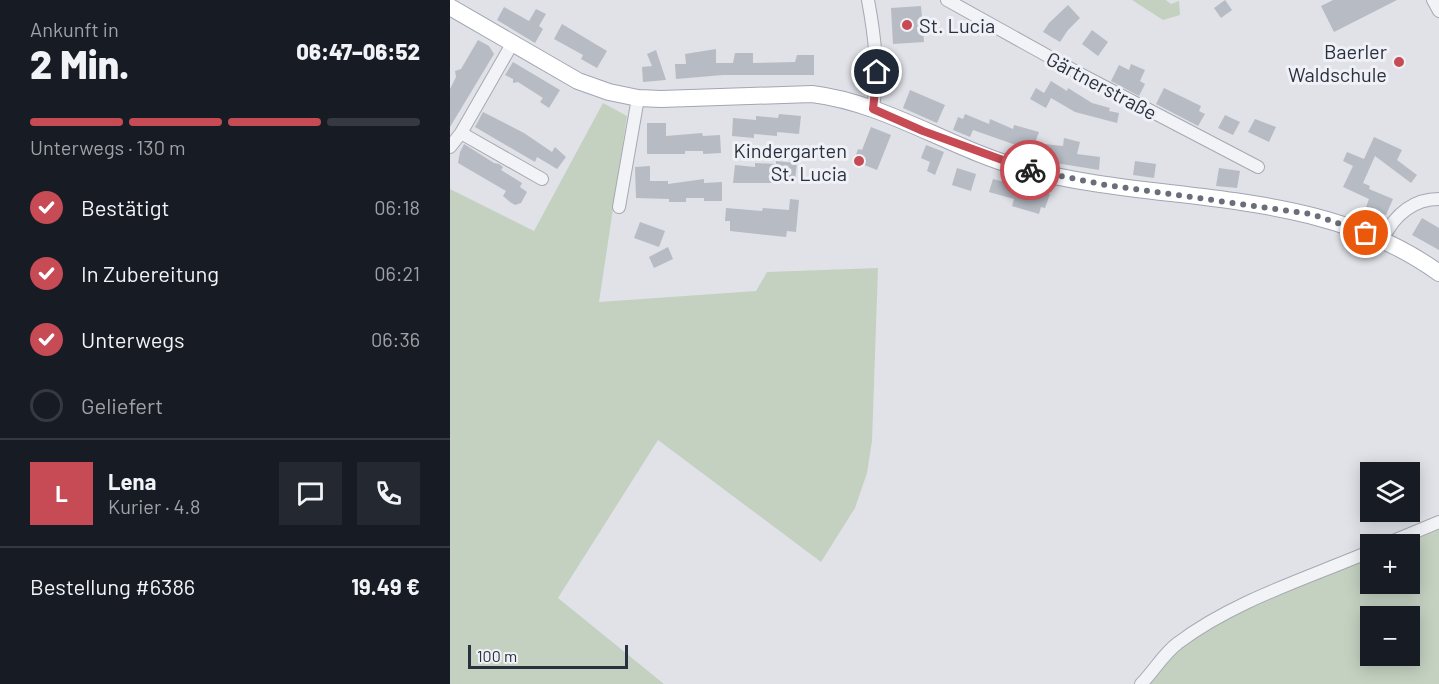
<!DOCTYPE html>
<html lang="de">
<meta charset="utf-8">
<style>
:root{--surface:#171b24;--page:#242831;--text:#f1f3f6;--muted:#9ea1a6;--line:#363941;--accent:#c64b55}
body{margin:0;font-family:Barlow,sans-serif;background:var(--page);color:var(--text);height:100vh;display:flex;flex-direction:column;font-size:22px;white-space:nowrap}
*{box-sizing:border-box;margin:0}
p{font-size:20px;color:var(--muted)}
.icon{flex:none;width:33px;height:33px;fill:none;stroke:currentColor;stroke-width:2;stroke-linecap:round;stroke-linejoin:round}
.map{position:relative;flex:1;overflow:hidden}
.side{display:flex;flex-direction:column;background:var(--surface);width:450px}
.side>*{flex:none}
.fabs{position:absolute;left:910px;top:462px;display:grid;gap:12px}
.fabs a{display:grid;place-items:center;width:60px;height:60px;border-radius:0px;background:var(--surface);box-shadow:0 3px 15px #0003;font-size:30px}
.scale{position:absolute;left:18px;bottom:15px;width:160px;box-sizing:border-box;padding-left:6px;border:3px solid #29303e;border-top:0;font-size:16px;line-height:21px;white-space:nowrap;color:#29303e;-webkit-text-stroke:4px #eff1f6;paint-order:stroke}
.pin{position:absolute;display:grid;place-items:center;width:51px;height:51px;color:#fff;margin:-26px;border:3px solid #fff;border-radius:50%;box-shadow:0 2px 6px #0007}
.courier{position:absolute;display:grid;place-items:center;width:60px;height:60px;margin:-30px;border:4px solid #c64b55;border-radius:50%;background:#fff;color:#222;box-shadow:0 2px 8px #0007}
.summary em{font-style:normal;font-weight:800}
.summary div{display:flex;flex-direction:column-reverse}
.summary{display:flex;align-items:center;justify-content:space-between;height:102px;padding:0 30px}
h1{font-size:39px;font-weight:800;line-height:45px}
.bar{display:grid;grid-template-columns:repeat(4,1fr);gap:9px 6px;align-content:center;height:72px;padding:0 30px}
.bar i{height:8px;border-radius:4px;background:var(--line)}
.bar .selected{background:var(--accent)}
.bar p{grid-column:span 4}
.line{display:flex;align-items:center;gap:15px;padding:0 30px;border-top:2px solid var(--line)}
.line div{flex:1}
.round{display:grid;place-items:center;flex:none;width:63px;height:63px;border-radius:0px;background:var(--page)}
ol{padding:0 30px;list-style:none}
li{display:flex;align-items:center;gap:18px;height:66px}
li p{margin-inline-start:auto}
li .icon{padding:6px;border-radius:50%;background:var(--accent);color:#fff;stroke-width:4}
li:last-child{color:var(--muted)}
li i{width:33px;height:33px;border:3px solid var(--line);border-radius:50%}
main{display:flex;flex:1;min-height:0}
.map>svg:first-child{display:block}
.green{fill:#c4d1c1;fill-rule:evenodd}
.building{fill:#b7bbc4}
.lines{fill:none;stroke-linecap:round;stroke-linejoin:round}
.minor-casing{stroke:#a5a9b2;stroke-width:14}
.major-casing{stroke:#a0a6b3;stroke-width:18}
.minor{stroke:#f2f3f6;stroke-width:12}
.major{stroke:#fff;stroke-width:16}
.done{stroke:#696e7a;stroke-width:6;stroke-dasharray:0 10.8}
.route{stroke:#c64b55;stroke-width:8}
.poi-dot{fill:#c64b55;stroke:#eff1f6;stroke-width:2}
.labels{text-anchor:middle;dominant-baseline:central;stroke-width:6;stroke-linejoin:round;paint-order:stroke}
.poi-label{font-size:20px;fill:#29303e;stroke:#eff1f6;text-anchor:end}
.street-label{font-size:20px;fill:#29303e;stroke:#eff1f6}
</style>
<main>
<section class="side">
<div class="summary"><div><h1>2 Min.</h1><p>Ankunft in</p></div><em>06:47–06:52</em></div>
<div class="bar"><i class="selected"></i><i class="selected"></i><i class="selected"></i><i></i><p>Unterwegs · 130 m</p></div>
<ol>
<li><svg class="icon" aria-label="check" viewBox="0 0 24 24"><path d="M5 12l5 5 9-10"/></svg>Bestätigt<p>06:18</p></li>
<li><svg class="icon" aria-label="check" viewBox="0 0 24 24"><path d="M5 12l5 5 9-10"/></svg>In Zubereitung<p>06:21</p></li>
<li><svg class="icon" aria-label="check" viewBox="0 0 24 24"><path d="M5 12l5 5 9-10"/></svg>Unterwegs<p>06:36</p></li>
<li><i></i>Geliefert</li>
</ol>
<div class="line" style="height:108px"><b class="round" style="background:var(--accent);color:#fff">L</b><div><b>Lena</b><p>Kurier · 4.8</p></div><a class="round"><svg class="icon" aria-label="chat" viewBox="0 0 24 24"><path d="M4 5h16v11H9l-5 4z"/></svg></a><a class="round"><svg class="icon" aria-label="phone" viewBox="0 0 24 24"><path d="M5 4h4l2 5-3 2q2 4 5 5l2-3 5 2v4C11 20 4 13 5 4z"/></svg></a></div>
<div class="line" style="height:78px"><div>Bestellung #6386</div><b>19.49 €</b></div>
</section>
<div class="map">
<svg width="989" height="684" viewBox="0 0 989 684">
<rect width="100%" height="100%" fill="#e0e2e8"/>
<path class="green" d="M682 0H716L721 4 729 1 730 15 713 20Z
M153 103 177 116 149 302 306 291 317 272 428 268 422 441 417 473 405 508 371 562 208 440 108 598 214 684H0V189L84 231Z
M989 527V684H696L731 647 786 614 921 556V584H960V544H948ZM921 616H960V656H921Z"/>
<path class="building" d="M775 0 782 10 771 18 764 8Z
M883 0H947L884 32 871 6Z
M618 5 630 18 618 30 610 42 593 32 599 23Z
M471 6 474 42 443 44 441 8Z
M54 7 79 21 86 9 96 14 89 26 93 29 85 43 47 20Z
M112 24 157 51 147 68 131 59 133 55 104 39Z
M642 30 658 42 648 56 632 44Z
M28 40 39 46 44 54 0 127V89L6 77 5 71 11 69Z
M266 49V63H283L285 53H303V63L345 62 347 55H364V75H273L226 79 225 64H236L235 54Z
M206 50 216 80 193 82 192 67 202 66 197 54Z
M63 62 110 90 99 108 90 102 93 98 68 82 63 83V79L55 75Z
M681 64 695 70 690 81 695 84 689 96 661 81 669 65 679 70Z
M601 81 617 91 618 88 642 103 660 108 659 111 669 113 667 123 625 112 601 98 596 108 580 99 586 88 594 93Z
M714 88 751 106 749 111 755 114 748 126 706 104Z
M460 90 495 105 487 123 453 108Z
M33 112 74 133 102 152 105 147 116 157 107 169 87 157 85 162 25 127Z
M329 114 351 116 349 134 327 132V136L304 134V138L282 136 283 118 306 120V116L328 118Z
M515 114 539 124 540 119 563 129 564 125 589 132 585 143 613 146 614 138 630 142 627 154 650 157 649 170 593 161 594 155 523 130 520 137 503 130 508 117 513 119Z
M775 115 790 122 783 135 768 128Z
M805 119 826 127 819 142 798 132Z
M197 123H216V136L252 133 253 136 270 135 271 153 253 154V151H235V154H197Z
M421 127 441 135 427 170 404 161 408 149 412 150Z
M924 137 952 150 947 160 967 175 961 183 925 156 913 183 920 186 919 189 943 199 936 215 916 207 919 199 893 187 903 166 893 161 897 152 914 159Z
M14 144 44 163 49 164 53 167 51 170 72 183 70 187 77 192 71 203 65 205 60 202 53 196 56 191 8 163 10 152Z
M476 145 494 152 485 175 477 171 480 162 471 158Z
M326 161 347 163 345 180 325 178 324 183H283L285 165 305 167V163L326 164Z
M685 161 706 164 704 178 683 175Z
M200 166V181H218V184L254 179V183L272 182V201H254V198H236V202H219V199L186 198 185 167Z
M507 168 526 174 521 191 502 185Z
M769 168 790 171 787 188 766 186Z
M543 179 600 194 595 208 591 207 589 214 562 206 564 199 539 192Z
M340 199 349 200 346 232 337 231 336 237 280 231V221H275L276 208 312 211 313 208 339 210Z
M972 218 989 228V250L962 235Z
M190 222 215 231 209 247 184 238Z
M218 247 223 259 204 268 199 257Z"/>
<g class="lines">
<defs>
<path id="minor" d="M418 0C425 38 429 71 423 109
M497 0 632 75 808 167
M983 0 989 11
M11 133 92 179
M0 147 11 133 62 44
M169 207 188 98
M932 240C944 216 962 199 989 199
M936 544 989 522
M691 684C704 671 714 653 728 643 783 601 858 578 921 551"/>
<path id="major" d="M0 7 128 81 159 92 188 98 211 99 362 94C436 103 499 148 571 168 711 206 866 184 989 273"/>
</defs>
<use href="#minor" class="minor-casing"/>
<use href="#major" class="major-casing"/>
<use href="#minor" class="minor"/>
<use href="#major" class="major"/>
</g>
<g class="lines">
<path class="done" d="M580 170 656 185 861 214 916 233"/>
<path class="route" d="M427 72 423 109 473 131 580 170"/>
</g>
<g class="poi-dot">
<circle cx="457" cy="25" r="6"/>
<circle cx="949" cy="62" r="6"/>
<circle cx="409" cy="161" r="6"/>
</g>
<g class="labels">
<g class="poi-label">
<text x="469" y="25" text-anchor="start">St. Lucia</text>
<text x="937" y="51">Baerler<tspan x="937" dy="23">Waldschule</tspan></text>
<text x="397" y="150">Kindergarten<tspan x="397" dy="23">St. Lucia</tspan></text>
</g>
<g class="street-label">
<text transform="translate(652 85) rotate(28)">Gärtnerstraße</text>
</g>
</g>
</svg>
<div class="fabs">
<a><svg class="icon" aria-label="layers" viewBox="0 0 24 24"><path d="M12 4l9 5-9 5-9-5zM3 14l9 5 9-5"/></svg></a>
<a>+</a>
<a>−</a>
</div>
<div class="scale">100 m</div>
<div class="pin" style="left:916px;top:233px;background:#ea580c"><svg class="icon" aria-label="bag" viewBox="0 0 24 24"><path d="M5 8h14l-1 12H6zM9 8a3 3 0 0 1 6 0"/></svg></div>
<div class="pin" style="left:427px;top:72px;background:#1f2937"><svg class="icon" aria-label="home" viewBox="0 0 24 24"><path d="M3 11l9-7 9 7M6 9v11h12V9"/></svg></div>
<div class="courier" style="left:580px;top:170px"><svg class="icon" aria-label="bike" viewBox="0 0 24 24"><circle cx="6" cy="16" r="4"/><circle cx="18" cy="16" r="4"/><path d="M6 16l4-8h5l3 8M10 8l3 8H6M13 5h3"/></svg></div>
</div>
</main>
